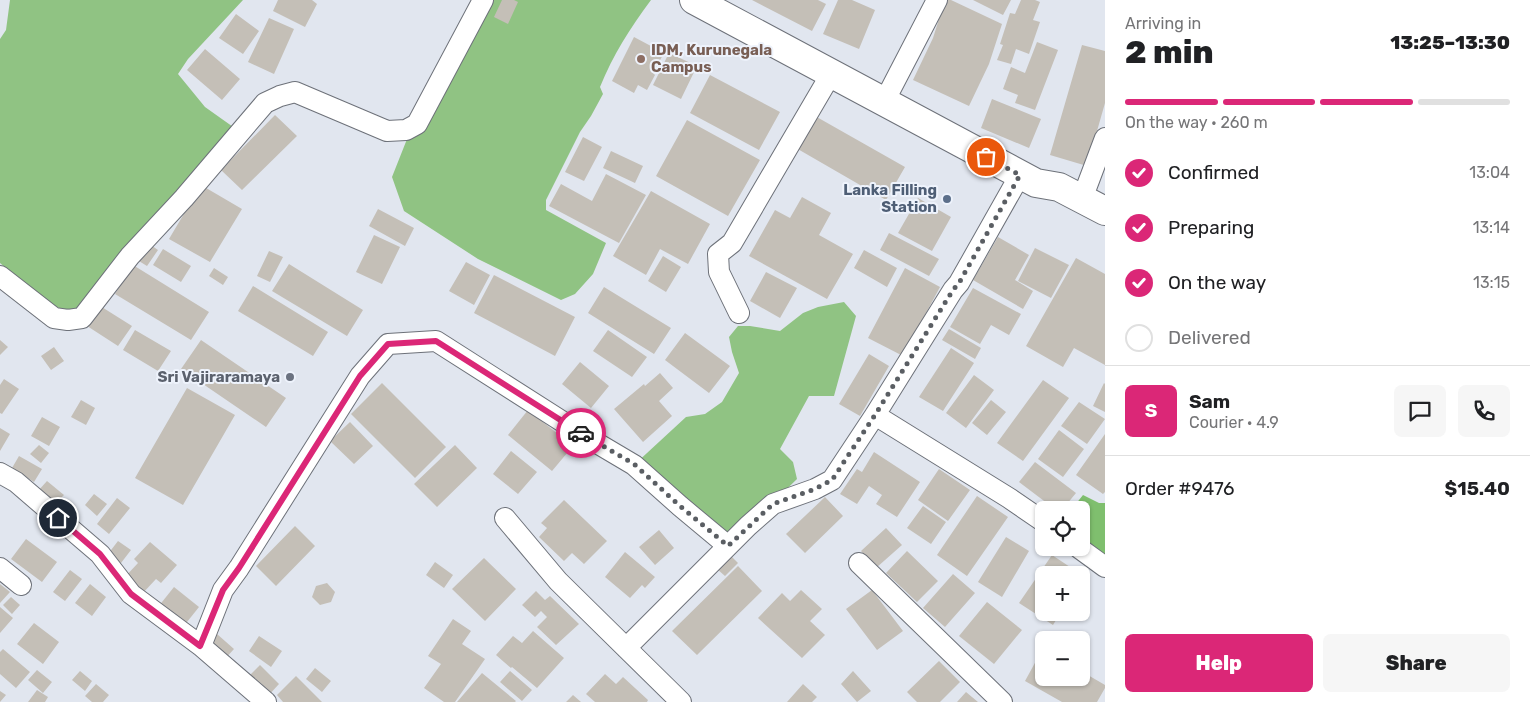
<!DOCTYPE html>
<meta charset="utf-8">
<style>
:root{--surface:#fff;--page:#f6f6f6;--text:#202124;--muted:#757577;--line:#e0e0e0;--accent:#db2777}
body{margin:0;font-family:Rubik,sans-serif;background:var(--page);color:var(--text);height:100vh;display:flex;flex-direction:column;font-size:19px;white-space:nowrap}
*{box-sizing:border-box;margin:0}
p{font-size:16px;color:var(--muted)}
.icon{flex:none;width:28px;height:28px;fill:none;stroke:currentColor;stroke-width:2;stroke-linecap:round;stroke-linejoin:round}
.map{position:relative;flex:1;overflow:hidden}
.sheet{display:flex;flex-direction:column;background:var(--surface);width:425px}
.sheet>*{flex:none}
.tools{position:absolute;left:1035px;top:501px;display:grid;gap:10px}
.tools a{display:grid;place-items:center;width:55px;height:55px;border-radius:8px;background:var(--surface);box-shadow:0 1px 4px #0004;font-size:25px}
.pin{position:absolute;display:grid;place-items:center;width:42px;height:42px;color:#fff;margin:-21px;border:2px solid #fff;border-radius:50%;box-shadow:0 1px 5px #0007}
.courier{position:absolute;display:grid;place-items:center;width:50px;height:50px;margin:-25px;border:4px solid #db2777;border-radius:50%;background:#fff;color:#222;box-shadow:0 1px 6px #0007}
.summary em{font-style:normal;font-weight:800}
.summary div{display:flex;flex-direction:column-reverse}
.summary{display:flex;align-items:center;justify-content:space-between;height:85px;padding:0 20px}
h1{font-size:32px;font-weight:800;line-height:38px}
.bar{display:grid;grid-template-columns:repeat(4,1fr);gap:8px 5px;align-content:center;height:60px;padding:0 20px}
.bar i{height:6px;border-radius:4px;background:var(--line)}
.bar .current{background:var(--accent)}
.bar p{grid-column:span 4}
.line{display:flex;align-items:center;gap:12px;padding:0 20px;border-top:1px solid var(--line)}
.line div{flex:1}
.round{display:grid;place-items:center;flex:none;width:52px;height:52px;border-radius:8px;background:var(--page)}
ol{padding:0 20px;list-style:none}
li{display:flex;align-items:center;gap:15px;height:55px}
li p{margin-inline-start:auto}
li .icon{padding:5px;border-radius:50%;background:var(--accent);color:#fff;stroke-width:4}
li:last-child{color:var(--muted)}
li i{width:28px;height:28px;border:2px solid var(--line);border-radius:50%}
.button{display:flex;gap:10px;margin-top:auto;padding:10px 20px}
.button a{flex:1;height:58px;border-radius:8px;background:var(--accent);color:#fff;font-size:20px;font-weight:800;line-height:58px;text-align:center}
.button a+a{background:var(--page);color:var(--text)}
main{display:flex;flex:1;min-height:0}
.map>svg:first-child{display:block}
.green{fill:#90c383}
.forest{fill:#7fbf6e}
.building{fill:#c4bfb7}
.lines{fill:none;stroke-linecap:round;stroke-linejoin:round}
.minor-casing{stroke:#6d7179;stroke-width:22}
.highway-casing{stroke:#6d7179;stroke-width:30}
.minor{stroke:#fff;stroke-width:20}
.highway{stroke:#fff;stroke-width:28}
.done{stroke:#5a5e63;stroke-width:5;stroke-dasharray:0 9}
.route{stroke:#db2777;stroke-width:6}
.education-dot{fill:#8d6e63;stroke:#eef3fc;stroke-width:2}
.service-dot{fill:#5c6f8a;stroke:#eef3fc;stroke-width:2}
.worship-dot{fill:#6b7280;stroke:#eef3fc;stroke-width:2}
.labels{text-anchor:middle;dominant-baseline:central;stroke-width:4;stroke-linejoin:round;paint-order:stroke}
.education-label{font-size:15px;font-weight:bold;fill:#785e54;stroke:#eef3fc;text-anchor:start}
.service-label{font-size:15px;font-weight:bold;fill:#4e5e75;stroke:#eef3fc;text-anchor:end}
.worship-label{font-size:15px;font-weight:bold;fill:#5b616d;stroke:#eef3fc;text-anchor:end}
</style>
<main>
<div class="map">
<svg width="1105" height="702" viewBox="0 0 1105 702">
<rect width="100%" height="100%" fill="#e1e6ef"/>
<path class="green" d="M10 0H243L188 59 178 74 205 107 236 129 81 314 49 305 0 263V39L6 30Z
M494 0H651C630 28 613 55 600 87L603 94 591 116 580 132 546 200V210L606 243 593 274 575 294 561 300 478 259 404 211 392 177 411 129Z
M844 302 856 316 834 396H809L780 449 793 462 797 479 728 546 634 465 686 417 705 414 722 402 739 373 732 352 729 337 738 326H750L780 331 803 313 818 307Z"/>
<path class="forest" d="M1083 495 1099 503H1105V567L1081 548V510H1071Z"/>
<path class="building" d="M278 0H312L317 4 305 27 273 11Z
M502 0H514L518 2 508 24 494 17Z
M752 0H818L826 4 812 31Z
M838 0H852L875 10 859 49 823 34Z
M945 0H951L1002 24 989 64 969 106 913 80 933 38Z
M973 0H1011L1003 15Z
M1021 0H1035L1040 2 1033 20 1040 22 1029 54 1016 49 1011 64 997 60 1003 45 1000 44 1010 13 1015 14Z
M236 14 259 31 243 54 219 38Z
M269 18 294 29 274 74 248 62Z
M634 37 664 53 653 73 655 75 647 90 638 85 634 93 612 81Z
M1037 42 1058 50 1035 110 1015 103 1018 95 1003 89 1011 67 1025 73Z
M1082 45 1105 51V103L1087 166 1050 155Z
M205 49 240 79 222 100 187 70Z
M669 53 697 66 681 99 653 85Z
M710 75 780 112 759 150 690 113Z
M992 99 1041 119 1029 148 981 128Z
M275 115 297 136 242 190 221 170Z
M815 116 905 167 886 200 796 148Z
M687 120 760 160 728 216 656 176Z
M583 137 602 147 584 181 565 172Z
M611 151 643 166 635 183 603 168Z
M606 174 646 195 619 243 549 206 561 184 592 201Z
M201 185 242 209 210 262 169 239Z
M651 191 710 224 688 264 660 249 646 275 613 256Z
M802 197 831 213 819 235 853 254 827 299 749 256 775 210 790 218Z
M918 198 951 217 932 251 898 233Z
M378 209 414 228 405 246 369 226Z
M889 233 939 259 929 276 880 250Z
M374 235 400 247 382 284 356 272Z
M998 237 1029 255 1015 280 1033 291 1023 309 973 280Z
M145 241 158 250 147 266 134 258Z
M1035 248 1069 265 1051 298 1018 281Z
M163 249 191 266 181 282 153 265Z
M864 250 897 268 887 287 854 268Z
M269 251 283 257 270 282 257 276Z
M663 256 681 267 666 292 648 281Z
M1076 258 1105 274V365L1074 348 1063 367 1026 346Z
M466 262 490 275 474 305 449 291Z
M289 264 363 310 347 336 272 291Z
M133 265 209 312 191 340 115 294Z
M214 268 228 277 223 285 209 276Z
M905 268 940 287 903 356 868 338Z
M766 272 797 288 780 318 750 301Z
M494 275 575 317 555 356 474 313Z
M253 286 328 332 313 356 238 311Z
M604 287 671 328 654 354 588 313Z
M973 288 1021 314 1009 335 991 325 980 344 950 327Z
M97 304 132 326 118 346 84 324Z
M949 329 981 348 975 359 942 340Z
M135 330 171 351 158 371 123 350Z
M608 330 647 357 632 377 593 351Z
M685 333 730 366 709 393 665 360Z
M0 340 8 347 0 355Z
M201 340 286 398 266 427 181 369Z
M54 347 64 361 51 370 41 356Z
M951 348 974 363 943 411 919 397Z
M869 354 889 366 860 416 839 404Z
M580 362 609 386 591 408 562 384Z
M660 373 673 388 659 401 672 416 643 442 614 409 644 384 645 386Z
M974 375 994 390 966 428 946 413Z
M4 379 19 389 2 414 0 413V385Z
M1043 380 1069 398 1023 461 997 443Z
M382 383 446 447 415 478 351 414Z
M1104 383 1105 384V412L1093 406Z
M187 388 235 415 183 505 135 478Z
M81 400 95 408 86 425 71 417Z
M991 400 1006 412 987 435 972 423Z
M1079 402 1105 419 1087 444 1061 426Z
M528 410 573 446 552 471 508 435Z
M42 417 60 427 49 446 31 436Z
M350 422 373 446 354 464 330 441Z
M0 428 10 434 0 451Z
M1059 430 1084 449 1063 477 1038 459Z
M1105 434V492L1103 494 1076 475Z
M39 445 49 453 41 463 30 454Z
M455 445 477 468 437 507 414 484Z
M511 451 537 472 518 494 493 474Z
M874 452 920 482 897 517 876 504 882 495 869 486 857 504 840 494 857 469 862 472Z
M19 456 42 469 34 482 12 468Z
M1035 462 1076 493 1062 510H1056L1019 482Z
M939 469 970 490 948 521 918 500Z
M47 481 64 495 54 505 38 491Z
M94 494 107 504 97 516 85 505Z
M977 496 1008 517 967 576 937 555Z
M825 497 843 516 805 553 786 534Z
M117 498 130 508 109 534 97 524Z
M564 500 607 541 584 564 572 553 564 561 539 537 547 528 541 523Z
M923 506 946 522 931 544 907 528Z
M295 526 315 546 276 586 256 566Z
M886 528 902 545 876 568 861 551Z
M659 530 674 548 655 565 639 547Z
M1006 537 1029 551 1002 597 978 582Z
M26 539 57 562 42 582 11 559Z
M118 541 131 550 121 563 108 554Z
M150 542 177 565 161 583 156 579 142 594 124 578 138 563 134 559Z
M907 551 938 581 917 602 886 573Z
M625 552 655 577 645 588 642 585 630 598 605 577Z
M730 555 738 563 725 576 717 569Z
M1052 555 1085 577 1081 582V575H1044V612H1061L1053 625 1019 603Z
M484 558 516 589 485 621 452 589Z
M435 562 453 575 444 588 426 575Z
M738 566 762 591 697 655 672 631Z
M70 570 82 579 65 601 53 592Z
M953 574 975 593 945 627 923 608Z
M327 583 335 592 331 602 320 605 312 597 316 586Z
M0 584 10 592 0 603Z
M90 584 106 597 92 616 75 603Z
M174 587 199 607 183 627 158 607Z
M801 590 822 609 810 621 825 635 802 658 758 618 782 593 790 601Z
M872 590 903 631 877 650 846 609Z
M536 591 545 600 550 596 579 624 556 645 537 627 547 617 541 611 535 617 522 605Z
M11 597 20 605 12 614 3 605Z
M987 602 1022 630 994 664 959 636Z
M0 607 13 618 0 633Z
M453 619 471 631 462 644 485 659 455 702H444L424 688 441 664 428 656Z
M34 623 59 642 43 664 17 644Z
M533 631 564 658 537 688 512 667 511 668 496 655 513 636 522 643Z
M217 634 234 649 224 660 207 644Z
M259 636 282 651 271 667 249 651Z
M3 649 30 672 16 688 0 674V652Z
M1042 650 1044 651V678H1081V671L1105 685V688L1097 702H1062L1025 681Z
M939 661 960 682 940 702H917L907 692Z
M260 665 279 684 267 697 247 678Z
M315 668 331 681 322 692 306 679Z
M37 670 52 682 43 693 28 680Z
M80 671 92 681 85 691 72 680Z
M510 671 532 690 522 701 500 682Z
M853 671 871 691 857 702 841 684Z
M482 673 516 701 515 702H457Z
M605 674 616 684 623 677 648 700 647 702H595L586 694Z
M296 676 322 702H283L277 695Z
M96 684 109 695 103 702H92L85 696Z
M803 684 817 697 812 702H787Z
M37 690 48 697 45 702H28Z
M0 691 6 695 0 702Z
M966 692 978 702H957Z
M573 695 581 702H566Z"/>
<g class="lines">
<defs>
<path id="minor" d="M884 102 937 0
M1082 199 1105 138
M0 276 54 318 68 320 82 318 130 256 184 198 265 103 280 96 295 92 387 131 406 130 417 124 483 0
M739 313 719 272 718 254 732 243 831 74
M875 415 1009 498 1044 522
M0 473 16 482 100 554 131 594 201 646 266 702
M505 518 558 581 681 702
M1079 548 1105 567
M859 563 1002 702
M0 568 21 585
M201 646 223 590 239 568 360 376 388 344 436 341 585 436 634 465 680 506 728 546
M626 648 748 526 773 504 815 489 832 480 875 415 953 290 959 283 1020 175"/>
<path id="highway" d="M694 0 1036 183 1059 187 1105 211"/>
</defs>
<use href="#minor" class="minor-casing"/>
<use href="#highway" class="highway-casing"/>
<use href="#minor" class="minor"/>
<use href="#highway" class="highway"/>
</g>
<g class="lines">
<path class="done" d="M581 433 634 464 680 506 728 546 773 504 815 489 832 480 875 415 953 290 959 283 1020 175 986 157"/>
<path class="route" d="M58 518 100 554 131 594 200 646 223 590 239 568 360 376 388 344 436 341 581 433"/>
</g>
<circle class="education-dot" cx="641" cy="59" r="5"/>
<circle class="service-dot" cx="947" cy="199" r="5"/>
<circle class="worship-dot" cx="290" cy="377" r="5"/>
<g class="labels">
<g class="education-label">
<text x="651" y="50">IDM, Kurunegala<tspan x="651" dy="17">Campus</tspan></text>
</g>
<g class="service-label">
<text x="937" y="190">Lanka Filling<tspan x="937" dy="17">Station</tspan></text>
</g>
<g class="worship-label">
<text x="280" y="377">Sri Vajiraramaya</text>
</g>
</g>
</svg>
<div class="tools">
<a><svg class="icon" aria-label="locate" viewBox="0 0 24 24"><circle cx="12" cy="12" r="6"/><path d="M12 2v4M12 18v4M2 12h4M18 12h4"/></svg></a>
<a>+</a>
<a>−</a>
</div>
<div class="pin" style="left:986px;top:157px;background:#ea580c"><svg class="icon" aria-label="bag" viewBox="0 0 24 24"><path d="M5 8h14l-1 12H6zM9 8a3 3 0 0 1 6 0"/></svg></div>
<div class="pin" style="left:58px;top:518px;background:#1f2937"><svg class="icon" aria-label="home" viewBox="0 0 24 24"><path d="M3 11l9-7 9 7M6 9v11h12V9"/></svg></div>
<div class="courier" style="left:581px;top:433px"><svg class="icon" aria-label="car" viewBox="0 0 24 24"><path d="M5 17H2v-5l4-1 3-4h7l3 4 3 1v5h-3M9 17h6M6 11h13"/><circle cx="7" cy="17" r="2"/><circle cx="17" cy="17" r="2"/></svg></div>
</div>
<section class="sheet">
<div class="summary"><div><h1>2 min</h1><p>Arriving in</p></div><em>13:25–13:30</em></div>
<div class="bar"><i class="current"></i><i class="current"></i><i class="current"></i><i></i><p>On the way · 260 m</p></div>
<ol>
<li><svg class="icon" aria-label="check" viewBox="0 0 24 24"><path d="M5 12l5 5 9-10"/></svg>Confirmed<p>13:04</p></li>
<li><svg class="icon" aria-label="check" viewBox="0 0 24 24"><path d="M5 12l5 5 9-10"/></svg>Preparing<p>13:14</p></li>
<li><svg class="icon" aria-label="check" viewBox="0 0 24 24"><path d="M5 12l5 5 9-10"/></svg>On the way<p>13:15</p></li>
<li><i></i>Delivered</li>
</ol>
<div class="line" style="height:90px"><b class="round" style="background:var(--accent);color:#fff">S</b><div><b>Sam</b><p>Courier · 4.9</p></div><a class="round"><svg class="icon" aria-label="chat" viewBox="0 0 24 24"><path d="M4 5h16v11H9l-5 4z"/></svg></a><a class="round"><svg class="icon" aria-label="phone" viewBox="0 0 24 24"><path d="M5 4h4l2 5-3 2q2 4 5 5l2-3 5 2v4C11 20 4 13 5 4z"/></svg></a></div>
<div class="line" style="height:65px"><div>Order #9476</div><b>$15.40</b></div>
<div class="button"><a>Help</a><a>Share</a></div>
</section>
</main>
